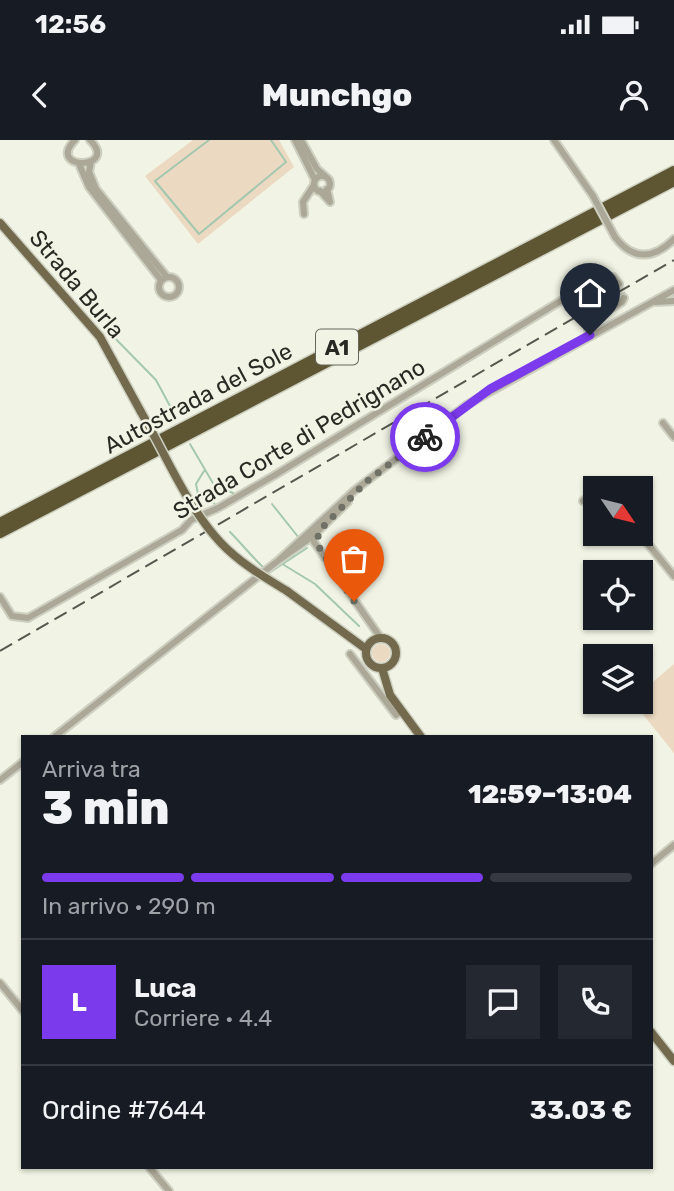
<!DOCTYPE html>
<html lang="it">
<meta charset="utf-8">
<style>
:root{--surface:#171b24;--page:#242831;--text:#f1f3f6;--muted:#9ea1a6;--line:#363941;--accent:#7c3aed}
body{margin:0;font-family:Rubik,sans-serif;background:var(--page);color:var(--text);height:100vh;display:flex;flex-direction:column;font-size:26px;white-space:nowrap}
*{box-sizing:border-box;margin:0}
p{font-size:23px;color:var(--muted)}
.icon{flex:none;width:38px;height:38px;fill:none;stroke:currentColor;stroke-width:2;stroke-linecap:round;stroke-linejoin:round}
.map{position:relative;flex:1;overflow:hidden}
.drawer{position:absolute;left:21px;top:595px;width:632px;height:434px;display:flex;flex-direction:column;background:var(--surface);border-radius:0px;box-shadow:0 2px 5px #0004}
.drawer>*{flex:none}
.needle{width:46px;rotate:125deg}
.tools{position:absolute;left:583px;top:336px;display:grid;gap:14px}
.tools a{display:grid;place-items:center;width:70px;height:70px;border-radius:0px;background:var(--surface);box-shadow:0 2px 5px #0004;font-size:35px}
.pin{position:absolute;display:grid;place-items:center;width:60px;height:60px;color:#fff;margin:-72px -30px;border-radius:50% 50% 50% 0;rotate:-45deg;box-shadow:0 0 7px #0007}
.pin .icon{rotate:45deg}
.courier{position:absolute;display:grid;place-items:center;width:70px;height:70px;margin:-35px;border:5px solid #7c3aed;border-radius:50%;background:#fff;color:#222;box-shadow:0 2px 9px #0007}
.headline em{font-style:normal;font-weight:800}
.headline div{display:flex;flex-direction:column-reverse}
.headline{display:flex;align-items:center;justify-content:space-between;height:119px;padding:0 21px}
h1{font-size:46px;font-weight:800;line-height:52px}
.bar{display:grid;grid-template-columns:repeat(4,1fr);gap:10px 7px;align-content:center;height:84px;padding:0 21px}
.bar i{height:9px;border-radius:5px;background:var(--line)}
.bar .current{background:var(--accent)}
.bar p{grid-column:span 4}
.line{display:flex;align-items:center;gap:18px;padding:0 21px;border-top:2px solid var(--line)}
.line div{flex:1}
.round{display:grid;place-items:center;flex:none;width:74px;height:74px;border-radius:0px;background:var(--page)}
.status{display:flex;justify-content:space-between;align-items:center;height:49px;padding:0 35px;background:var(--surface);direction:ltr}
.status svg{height:19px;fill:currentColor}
header{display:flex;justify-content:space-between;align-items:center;height:91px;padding:0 21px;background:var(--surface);font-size:32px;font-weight:800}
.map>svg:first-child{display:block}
.green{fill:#ebd9c1}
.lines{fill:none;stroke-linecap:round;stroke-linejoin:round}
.stream{stroke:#a4c8af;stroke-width:2}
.minor-tunnel{stroke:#c9ccbe;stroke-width:6;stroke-dasharray:6 3;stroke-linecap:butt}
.minor-casing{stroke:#cdd0c1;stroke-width:10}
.major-casing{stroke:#cdd0c1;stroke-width:11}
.highway-casing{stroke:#cdd0c1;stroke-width:13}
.minor{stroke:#aca897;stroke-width:6}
.major{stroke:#736a4d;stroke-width:8}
.highway{stroke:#5e5532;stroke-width:10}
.rail{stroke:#565850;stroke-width:2;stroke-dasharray:14 7;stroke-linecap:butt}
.minor-bridge-casing{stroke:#cdd0c1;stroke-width:10;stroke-linecap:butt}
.major-bridge-casing{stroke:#cdd0c1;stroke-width:11;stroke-linecap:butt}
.minor-bridge{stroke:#aca897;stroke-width:6}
.major-bridge{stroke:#736a4d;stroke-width:8}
.done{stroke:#6f7167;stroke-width:7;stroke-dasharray:0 12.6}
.route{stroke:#7c3aed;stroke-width:9}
.labels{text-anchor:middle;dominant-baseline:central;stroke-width:5;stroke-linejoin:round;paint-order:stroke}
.shield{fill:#f1f4e4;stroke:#65675e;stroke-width:2}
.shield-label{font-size:21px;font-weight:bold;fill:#292a24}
.street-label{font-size:23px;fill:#292a24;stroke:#f1f4e4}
</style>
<div class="status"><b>12:56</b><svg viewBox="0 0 49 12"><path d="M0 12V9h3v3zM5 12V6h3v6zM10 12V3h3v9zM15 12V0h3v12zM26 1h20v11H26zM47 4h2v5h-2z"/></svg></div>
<header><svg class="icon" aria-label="back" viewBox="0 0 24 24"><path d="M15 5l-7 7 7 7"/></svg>Munchgo<svg class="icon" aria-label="person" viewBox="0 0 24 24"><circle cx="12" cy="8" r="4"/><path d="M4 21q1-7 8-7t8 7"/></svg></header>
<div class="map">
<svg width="674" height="1051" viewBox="0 0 674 1051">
<rect width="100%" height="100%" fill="#f1f4e4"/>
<path class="green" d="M193 0H279L294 27 198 104 145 36Z
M372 513a9 9 0 1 1 18 0a9 9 0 1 1-18 0Z
M674 524V613L633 562H640L641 552Z"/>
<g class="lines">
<path class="stream" d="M209 0 155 41 199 94 286 22 271 0
M103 186 156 240 177 279
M190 304 214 345 233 353
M204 331 196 344 198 354 209 357 216 366
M272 364 299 398
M230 392C242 404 252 417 265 429
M284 425 315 444 359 486
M269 433 307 408
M145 1027 164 1051"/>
<path class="minor-tunnel" d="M619 144 624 158"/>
<defs>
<path id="minor" d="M75 0C45 31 120 30 90 0
M295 0 315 40
M301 0 317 29 325 36
M554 0 593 56
M91 22 89 32 96 49 167 137
M79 24 89 47 161 140
M314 44a8 8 0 1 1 16 0a8 8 0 1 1-16 0Z
M320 51 330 62 327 49
M304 74 303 62 314 45
M615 97C633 121 654 119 674 99
M159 147a10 10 0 1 1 20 0a10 10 0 1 1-20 0Z
M656 162 674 161
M589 195 587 182 622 162 624 158
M663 283 674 297
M600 348H605
M583 361 595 352
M314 394V402L380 497
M640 394 674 436
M279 420 355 350 468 264 674 150
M0 457 12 476 28 478 182 390 191 380 218 368 275 335 600 137H613L619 144
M350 514 396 575 402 571
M54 597 279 420 313 396 348 362
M0 640 23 622
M651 724 674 705
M0 843 23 871
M149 1027 169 1051"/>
<path id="major" d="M0 83 100 197 141 272
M287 451 366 509
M366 513a15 15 0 1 1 30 0a15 15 0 1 1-30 0Z
M382 528 390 555 421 597
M651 892 674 921"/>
<path id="highway" d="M0 383 674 31
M0 393 674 41"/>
</defs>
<use href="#minor" class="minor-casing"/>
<use href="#major" class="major-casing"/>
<use href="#highway" class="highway-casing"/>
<use href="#minor" class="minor"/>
<use href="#major" class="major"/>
<use href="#highway" class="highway"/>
<path class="rail" d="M0 511 674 120"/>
<defs>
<path id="minor-bridge" d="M593 56 615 97"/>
<path id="major-bridge" d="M141 272C166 315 187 367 221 403 240 423 264 437 287 451"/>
</defs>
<use href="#minor-bridge" class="minor-bridge-casing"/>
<use href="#major-bridge" class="major-bridge-casing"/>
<use href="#minor-bridge" class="minor-bridge"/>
<use href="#major-bridge" class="major-bridge"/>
</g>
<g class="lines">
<path class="done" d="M354 461 319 407 317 399 321 389 366 342 425 297"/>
<path class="route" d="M425 297 490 249 590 195"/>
</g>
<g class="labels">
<rect class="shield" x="316" y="189.5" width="42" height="35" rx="5"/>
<g class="shield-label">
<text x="337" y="207">A1</text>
</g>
<g class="street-label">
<text transform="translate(77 144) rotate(50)">Strada Burla</text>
<text transform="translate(198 258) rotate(-28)">Autostrada del Sole</text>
<text transform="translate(299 299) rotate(-31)">Strada Corte di Pedrignano</text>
</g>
</g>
</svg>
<div class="tools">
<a><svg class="needle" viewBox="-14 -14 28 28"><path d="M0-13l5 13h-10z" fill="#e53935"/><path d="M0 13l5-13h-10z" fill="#9ea1a6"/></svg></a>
<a><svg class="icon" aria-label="locate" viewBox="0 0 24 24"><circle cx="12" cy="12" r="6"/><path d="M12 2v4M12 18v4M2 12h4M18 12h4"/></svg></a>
<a><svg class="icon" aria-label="layers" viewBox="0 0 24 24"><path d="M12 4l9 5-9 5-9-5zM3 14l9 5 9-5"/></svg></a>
</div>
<div class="pin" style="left:354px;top:461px;background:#ea580c"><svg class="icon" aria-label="bag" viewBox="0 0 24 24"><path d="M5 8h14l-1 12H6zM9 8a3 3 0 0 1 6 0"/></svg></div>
<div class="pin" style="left:590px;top:195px;background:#1f2937"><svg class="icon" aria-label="home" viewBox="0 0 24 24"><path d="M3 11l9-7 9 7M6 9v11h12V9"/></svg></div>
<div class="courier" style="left:425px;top:297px"><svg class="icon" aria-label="bike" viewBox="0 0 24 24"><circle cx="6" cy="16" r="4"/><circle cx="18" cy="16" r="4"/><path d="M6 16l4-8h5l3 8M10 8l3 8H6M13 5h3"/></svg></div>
<section class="drawer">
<div class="headline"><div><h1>3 min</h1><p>Arriva tra</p></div><em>12:59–13:04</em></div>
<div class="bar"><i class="current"></i><i class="current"></i><i class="current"></i><i></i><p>In arrivo · 290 m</p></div>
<div class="line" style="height:126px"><b class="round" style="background:var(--accent);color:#fff">L</b><div><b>Luca</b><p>Corriere · 4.4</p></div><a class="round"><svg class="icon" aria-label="chat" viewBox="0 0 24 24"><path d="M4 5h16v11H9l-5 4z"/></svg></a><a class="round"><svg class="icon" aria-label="phone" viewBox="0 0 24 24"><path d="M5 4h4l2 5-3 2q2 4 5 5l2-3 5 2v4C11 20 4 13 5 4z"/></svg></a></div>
<div class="line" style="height:91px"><div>Ordine #7644</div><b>33.03 €</b></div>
</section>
</div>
